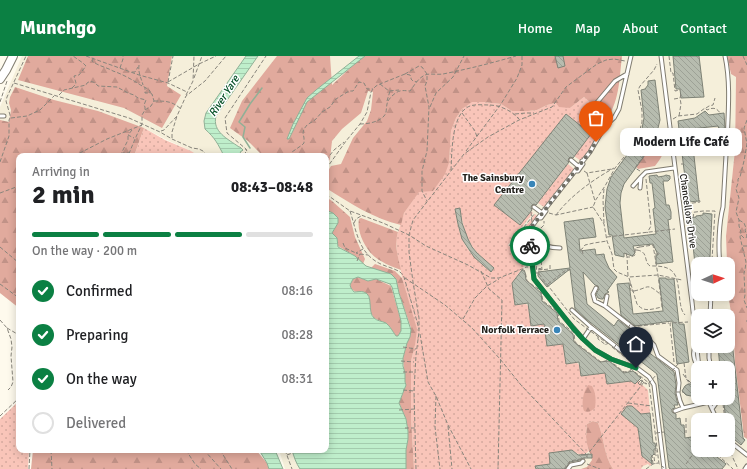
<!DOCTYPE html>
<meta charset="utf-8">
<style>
:root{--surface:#fff;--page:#f6f6f6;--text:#202124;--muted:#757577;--line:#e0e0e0;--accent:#0b8043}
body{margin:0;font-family:Signika,sans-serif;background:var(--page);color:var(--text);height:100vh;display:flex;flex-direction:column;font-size:15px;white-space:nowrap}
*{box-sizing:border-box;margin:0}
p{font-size:13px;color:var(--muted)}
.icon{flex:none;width:22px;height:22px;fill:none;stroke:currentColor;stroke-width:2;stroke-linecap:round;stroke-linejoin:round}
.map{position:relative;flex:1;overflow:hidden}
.side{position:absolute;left:16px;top:97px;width:313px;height:300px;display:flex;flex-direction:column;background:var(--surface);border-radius:8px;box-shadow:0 2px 10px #0003}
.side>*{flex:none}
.needle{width:26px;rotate:87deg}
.tools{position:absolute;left:691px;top:201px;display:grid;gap:8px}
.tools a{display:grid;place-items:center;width:44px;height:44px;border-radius:8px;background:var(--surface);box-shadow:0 2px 10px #0003;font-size:20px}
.pin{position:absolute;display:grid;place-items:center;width:34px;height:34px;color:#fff;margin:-41px -17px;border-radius:50% 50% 50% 0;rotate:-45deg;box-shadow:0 0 4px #0007}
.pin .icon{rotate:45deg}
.courier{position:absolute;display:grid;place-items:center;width:40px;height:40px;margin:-20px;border:3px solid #0b8043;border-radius:50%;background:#fff;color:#222;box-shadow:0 1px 5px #0007}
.bubble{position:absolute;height:28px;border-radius:8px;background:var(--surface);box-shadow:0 2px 10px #0003;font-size:13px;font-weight:700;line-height:28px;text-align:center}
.summary em{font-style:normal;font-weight:700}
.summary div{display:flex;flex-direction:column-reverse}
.summary{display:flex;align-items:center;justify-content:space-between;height:68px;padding:0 16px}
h1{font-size:26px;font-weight:700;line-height:30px}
.bar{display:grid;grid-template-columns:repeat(4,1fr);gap:6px 4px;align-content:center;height:48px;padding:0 16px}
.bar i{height:5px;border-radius:3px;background:var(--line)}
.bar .current{background:var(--accent)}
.bar p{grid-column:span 4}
ol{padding:0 16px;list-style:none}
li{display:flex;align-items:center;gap:12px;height:44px}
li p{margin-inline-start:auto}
li .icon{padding:4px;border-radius:50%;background:var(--accent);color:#fff;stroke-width:4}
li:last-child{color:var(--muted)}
li i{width:22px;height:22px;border:2px solid var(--line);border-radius:50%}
header{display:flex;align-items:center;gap:24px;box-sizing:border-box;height:56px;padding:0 20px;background:var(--accent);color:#fff}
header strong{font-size:19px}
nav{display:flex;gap:22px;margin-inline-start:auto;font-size:14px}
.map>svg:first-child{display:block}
.built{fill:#f5efda;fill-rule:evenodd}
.grass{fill:url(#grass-dots);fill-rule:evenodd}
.forest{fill:url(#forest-firs)}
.water{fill:url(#water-rules);stroke:#90b096;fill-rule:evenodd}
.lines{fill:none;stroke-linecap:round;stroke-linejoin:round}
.stream{stroke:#90b096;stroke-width:1.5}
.building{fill:url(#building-back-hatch);stroke:#7e8276}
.service-casing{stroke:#807c70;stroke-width:5}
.tertiary-casing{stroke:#807c70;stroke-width:10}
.path{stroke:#88857c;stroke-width:1;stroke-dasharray:4 2;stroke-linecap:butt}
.service{stroke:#fff;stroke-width:3}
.tertiary{stroke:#fff;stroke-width:8}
.path-bridge{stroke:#88857c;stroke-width:1;stroke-dasharray:4 2;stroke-linecap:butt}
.done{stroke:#6f6d65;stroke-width:4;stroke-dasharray:0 7.2}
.route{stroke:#0b8043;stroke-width:5}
.poi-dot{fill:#3885b8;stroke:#fff;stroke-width:1.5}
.labels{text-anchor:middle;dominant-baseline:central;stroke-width:3;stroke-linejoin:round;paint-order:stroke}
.poi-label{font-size:10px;font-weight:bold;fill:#22211c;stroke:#fff;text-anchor:end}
.street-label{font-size:10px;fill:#22211c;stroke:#fff}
.water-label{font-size:11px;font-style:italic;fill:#004e24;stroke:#fff}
</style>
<header>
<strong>Munchgo</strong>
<nav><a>Home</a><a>Map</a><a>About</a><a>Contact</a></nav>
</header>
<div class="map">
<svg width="747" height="413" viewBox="0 0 747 413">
<defs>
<pattern id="grass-dots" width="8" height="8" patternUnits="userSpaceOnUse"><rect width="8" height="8" fill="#f9c5b9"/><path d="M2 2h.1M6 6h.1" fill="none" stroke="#d5a99e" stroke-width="1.8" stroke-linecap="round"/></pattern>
<pattern id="forest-firs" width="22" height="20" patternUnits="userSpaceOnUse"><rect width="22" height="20" fill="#e1aa9d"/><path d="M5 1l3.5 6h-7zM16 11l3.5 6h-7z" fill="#c19287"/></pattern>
<pattern id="water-rules" width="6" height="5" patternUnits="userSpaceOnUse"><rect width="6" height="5" fill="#bfeecb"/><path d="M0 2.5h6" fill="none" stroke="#a4ccae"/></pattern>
<pattern id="building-back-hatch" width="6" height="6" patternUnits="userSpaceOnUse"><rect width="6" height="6" fill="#b7bcaf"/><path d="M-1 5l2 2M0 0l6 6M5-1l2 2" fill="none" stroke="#9da196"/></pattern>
</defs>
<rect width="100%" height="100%" fill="#fefaed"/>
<path class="built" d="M22 0H727L731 18 736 21 735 94 726 180 727 208H698V238H728L733 269 735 306 744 381 747 383V413H285L279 394H326V100H199L191 95 165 83 144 72 134 100H19V252L0 237V51ZM698 260H728V290H698ZM698 312H728V342H698ZM698 364H728V394H698Z"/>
<path class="grass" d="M584 41 600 55 598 65 600 68 604 67 594 87 581 105 574 100 591 78 566 58 495 149 520 169 531 155 533 157 508 189 510 191 535 158 537 160 527 174 530 206C523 209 517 220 512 227L515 249 526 248 528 250 531 270 542 268 545 270 547 290 563 288 566 308 577 307 579 309 581 320 605 317 607 328 626 326 629 323 635 328 638 325 648 334 650 357 641 358 632 350 627 351 621 358 638 372 642 400 652 408 650 410 648 408 643 410 641 413H613C604 400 604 381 598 367L593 365 587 368 586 381 589 395C582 401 579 399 572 394L549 397 550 407 549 408 535 410V413H414L411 362 410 324 411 305 415 289 404 230 397 197 396 183 404 157 419 135H433L449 107 451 75 456 62 462 53 471 46H484L501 48 512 55H528L537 54 547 49 556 47 570 52ZM460 152C465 182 470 193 494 212L491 216C465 195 460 185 455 153Z
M144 72 165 84 191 95 199 100H134Z
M568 108 574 113 544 151 538 147Z
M19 345V394H29L28 413H0V363Z"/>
<path class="forest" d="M28 0H172L167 30 181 39 162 72 124 52 18 24Z
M277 0H330L332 29 363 0H622C619 25 620 46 604 67L600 68 598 65 600 55 584 41 570 52 559 51 556 47 547 49 537 54 528 55H512L501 48 484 46H472L462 53 456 62 451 75 449 107 445 118 433 135 419 136 404 157 401 169C374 163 350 147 326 132V118L331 110 341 108 353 82 367 65 371 54 373 36 368 35 361 57 342 73 332 85 330 103 326 110V100H263L248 85 230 72 242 45Z
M727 0H747V383L744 381 735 306 733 269 728 238V208H727L726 180 735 94 736 21 731 18Z
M15 31 54 44 98 55 144 72 134 100H19V252L0 237V64L9 66 11 54 9 47 10 41Z
M656 74H659C668 88 665 98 655 110L638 113 636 110Z
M326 141 332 145 350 161 355 181 365 203 363 208 355 200 338 190 337 183 332 177 336 170 338 162 333 157 326 154Z
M361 162 398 176C394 189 398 201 401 214 394 211 387 209 381 205 368 199 356 177 359 163Z
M375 208 395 215 402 222 417 273 415 289 411 305V362L414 413H406V394L408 383V375L406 363 399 347 406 329 405 326 403 302 411 272 399 237 396 223 391 218 371 212Z
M358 221 368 225 376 223 391 230 401 265V275L398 280H396L390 271 385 267 374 262 371 257 369 241 366 237C359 236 352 237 350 229L353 223Z
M588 329 592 330C596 337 596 344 595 352 591 355 589 357 584 355 581 347 583 336 588 329Z
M593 365 598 367C604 381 604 400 613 413H581L587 411 592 404 587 388 586 381 587 368Z
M33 394H256L267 407 269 413H31Z"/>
<path class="water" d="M246 0H258L216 60C212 76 228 83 239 91H240L243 94 242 95H241L239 100H224C218 88 215 82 205 73L204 65 206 57Z
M359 0H365L307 46 289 83H287L293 68 307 42 316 34Z
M326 154 333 157 338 162V167L332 177 337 182 338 191 355 200 366 210 391 218 396 223 399 237 411 274 410 281 407 287 403 302V310L405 317V326L406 329 399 347 406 363 408 375V383L406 394V413H300C296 407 294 401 292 394H326ZM358 221 368 225 376 223 390 228 392 231 401 265V275L398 280H396C393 276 390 270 386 267 382 265 377 265 374 262 367 256 374 239 364 236 361 235 357 236 354 236L351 232 350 229 353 223Z
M259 394H275L283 413H269L267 407Z"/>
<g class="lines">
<path class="stream" d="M250 92 243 81 245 71 239 66 250 48 262 32"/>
</g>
<path class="building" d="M555 0H563L565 10 558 12Z
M673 0H699L704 41 681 42 680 33H676Z
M655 24 660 64 656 80 650 92 624 128 621 137 620 147 624 182 656 178 653 153 655 152 652 127H650L649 120 657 119 658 121 664 120 666 119 670 120V123L668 125H663L666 149H669L671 156V163L668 164 673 206 656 208V199H658L653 188 633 190 635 197 632 200 624 197V201L615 199 612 179H609L605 151 607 133 611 121 638 84 641 78 644 62 641 34 645 33 648 29V25Z
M705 55 709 59 724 57 725 72 719 73 718 70 691 73 699 145 688 146 678 65 695 62Z
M566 58 591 78 573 102 570 101 569 102 568 105 569 106 536 149 534 148 532 149 531 151 532 154 520 169 494 149Z
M460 152 462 167 468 183 472 191 477 197 494 212 491 216 474 201 462 183 458 168 455 153Z
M703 157 712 158 710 201 706 202 707 208H695L690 162 696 161V160L703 159Z
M593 162 596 181 579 183 580 195 595 193 596 199 604 198 605 203 609 212 617 221 607 235 609 236 605 238 603 243H601L598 242 596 238 599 233 598 230 595 229 583 216 587 248 614 270 618 264 630 273 627 276 631 279 629 281 674 316 676 329 675 337 678 349H674L675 352 672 353V356L676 358V363L680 362 681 369H684L685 382 698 380V394H708L726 408 722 413H670L669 412 657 318 586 263 575 253 570 213 547 231 538 220V216L570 212 564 166Z
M522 214 525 216 526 224 541 237 542 245 557 257 558 265 573 278 574 286 600 306 609 305 624 317 633 315 641 322 635 328 631 325 607 328 605 317 581 320 579 306 566 308 563 288 547 290 544 268 531 270 528 247 515 249 512 227Z
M659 222H666V223H674L679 268H684L689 306 677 308 672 265 635 270 621 259 617 228 629 227 633 258 663 255Z
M728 277H731L743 382 745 384 741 389 728 378V364H726L724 348H725V342H728V312H720L718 290H728Z
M688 328H693L696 333 695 338 691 340 686 339 682 335 685 330Z
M627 350H632L641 358 650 357 653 387H655L656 393H654V398L651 401 652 408 642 400 638 372 621 358Z
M572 394 578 399 592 398V402H583L580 404 570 406 565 413H536L535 410 550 408 549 397Z"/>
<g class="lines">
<defs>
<path id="service" d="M631 0 619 53 614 62 605 70 590 96 538 162 530 173 529 177 534 223 564 261 583 283 595 294 611 303 637 312 649 321 654 329 664 413
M661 0 692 246 699 312
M594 50 615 25 627 18
M0 60H4
M571 104 578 110
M575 115H578L583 108 582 105
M641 121 646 116 674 112
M633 130 641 121 640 132
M534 151 542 157
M538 162H541L546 155 545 153
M530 183C540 189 549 192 560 192
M720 208C718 192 719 166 723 151L726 99V92L727 87C728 58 731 28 725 0
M596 232 593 238 595 245 605 250 650 285 654 289 658 300 677 314 679 327 678 337 680 345 683 352
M691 236H698
M605 250 607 240
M572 254 591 271 633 304 637 312
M710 260 711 238
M583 283 591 271
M696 288C692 295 693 305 699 311
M709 290V302L711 312
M707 342 717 364
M712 353 717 346V342
M675 355 683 352 709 346
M728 384 747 399
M568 413 571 409 581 407 583 405
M745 413 747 410"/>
<path id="tertiary" d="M0 23 6 14 13 0"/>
</defs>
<use href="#service" class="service-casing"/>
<use href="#tertiary" class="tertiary-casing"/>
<path class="path" d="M86 0 139 19 168 27 187 36
M669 0 671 17H673L675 35 680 34
M743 0 747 9
M93 3 92 5C98 10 106 11 113 15 122 18 131 23 139 28 143 31 146 31 150 35V37H145V31
M139 9C138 18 141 21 143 29
M120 12 123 3V0
M132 16H135L138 11
M405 18 419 10 422 11 427 18V25L425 30 429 51 427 95 422 115V135L427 145
M194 22 202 0
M168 26 199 8 216 0
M168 26 173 0
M14 27 129 62 160 76 172 83 192 92 199 93 203 95 208 100
M380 28 389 35 399 34
M72 32 75 29 76 27 74 20 79 19 86 10 83 7 73 0
M59 39 64 34 86 29 87 27C91 24 95 26 98 30L117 31 128 37 134 39 138 42 146 44 144 49 145 51V54L142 59V68L135 83 128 100
M186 39 193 25 194 0
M674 43 680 42 681 38
M154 45C166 45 172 45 181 53
M387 45 390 35
M0 46 7 25
M430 51 436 37 453 21 464 0
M706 52 709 50 713 49 715 42
M145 54 151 50 154 45 152 38 150 37
M462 57 475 75 477 81
M515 58 526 57H534
M679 60 681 48 680 42
M11 62 27 60 40 54 54 40
M673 63 678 60 697 58 705 52 707 54C713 51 717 52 720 57
M747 64 744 72 747 88 744 105 740 121 738 123V127L736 133 739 142 736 156 739 164V170L741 176 740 181 746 206 745 214 744 217 745 239 744 244 747 252
M360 68C368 68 379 66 384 60 387 57 386 52 387 48 388 43 395 36 400 35 404 34 407 35 410 35 414 30 418 22 425 19 430 17 437 19 443 18 468 13 492 7 516 0
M132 74 128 79 134 82
M161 75 164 74 177 60 186 40 205 25 226 0
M172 82V76L177 60
M466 95 501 48 517 22 522 9V0
M121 98 123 97H129
M74 100 107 83 142 69
M118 100 119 97 122 100
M120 100 128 84V79
M245 100 246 93
M250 100 248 98 246 93 227 77 225 62 266 0
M288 100 292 96 302 89 304 87V82L303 77 304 73 307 69 315 64 322 56 330 51 336 43 349 35H353L359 26 364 27 367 33H373
M326 104 334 94 344 86
M0 106 9 80V64L10 62V59L6 45 7 41 26 0
M681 108H683
M326 113 346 85 360 68 367 56 371 36 373 33 376 30 380 28 405 18 410 19 411 21V23L413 25 417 26
M451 114C452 97 451 57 470 50 475 48 483 49 489 49 500 49 512 55 519 63
M584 115 587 117 612 113
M640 115 635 112 644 99 652 93 669 91
M587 117 595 145 605 130 615 112 629 95 639 77 642 66V55L638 34 640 30 654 14 657 8
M646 123 651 170 647 177
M0 137 19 130
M326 138 350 155 383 167 409 179 426 190 468 209 491 222H499L522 213H523L526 211H528
M595 146 593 151 604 168 607 185 612 198 614 213 617 216 629 221 658 219 682 224
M686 148 700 146 699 142
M350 155C356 173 358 195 377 206 383 210 394 212 400 216 402 218 403 219 404 221L416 262 419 273
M549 157 556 159 593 151
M688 157 703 155H715L712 204H709V208
M556 159C570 140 594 123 614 112
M693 162 694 156
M739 164 744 167 746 172 745 174 747 180 746 182H744L741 179
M354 167 356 163 361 160
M604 167 603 144 604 133
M607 181 675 173
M539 182 538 173 541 172 544 169V165
M343 187 345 192 356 197
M509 190 535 157
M743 190H747
M0 191 19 207
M363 193 356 197 360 198 368 199
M540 193 542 214
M580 194 582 193 585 189 594 187 607 185
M582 194 583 198
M637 194C649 196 643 205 650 210 679 209 677 222 680 245 681 251 681 254 685 259
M626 197 627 201
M655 198H659
M357 205 360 198
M538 214 550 213V208
M481 215 489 233 502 244 498 413
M538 218H539V214H540V213L539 212V214C539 214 540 214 540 214V212L541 214
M628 220 627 201H631L635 199V192L640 191 639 189
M405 222 445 249 472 272 500 303 521 329 587 399
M629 222 637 248C644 257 652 253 662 251L658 219 653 189 640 191
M630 226 631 235
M696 226H698
M0 228 19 242
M548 228 566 214H570
M634 235C649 232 646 226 660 238
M463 263 475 242 487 230 499 223
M0 264 7 272 11 283 12 291 11 300 13 326 11 331 8 334
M747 264V266
M638 270 669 267
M7 272 19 279
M420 278 428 326 436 340 448 369 471 413
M598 281V283L606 289V288
M403 291 416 293
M401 305 414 306
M674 306 670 267 688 266
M684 307 686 322
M403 316H415
M683 318 690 328
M688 324 693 329 698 328
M643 326 642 325 640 329 638 327 641 324 643 325 640 329 638 327 641 324 643 326
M403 334 414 335
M695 338 698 341
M436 340 435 371 440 413
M628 347 652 350
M723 348 725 364
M399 354 415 353
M0 360 19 342
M686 362V377
M448 370 452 413
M405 372H415
M728 391 738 413
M51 394 52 413
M186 394 195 408 201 413
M204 394 221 413
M220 394 232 413
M285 394 292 413
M726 394 720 401 733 413
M654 398 655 399V394H656V400
M287 399 295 396
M581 399H585V401
M587 401V399L637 335 644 326 647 328
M587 408 600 413
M653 408 652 399 654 401 655 408
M686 408 698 391
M29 413 30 394
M416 413 414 335 416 299 419 276V262L413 226 409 196V179L413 164 464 98 488 81 519 64 552 51 566 31 597 8 606 4 614 3 625 5
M646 413 653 408 658 407"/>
<use href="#service" class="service"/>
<use href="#tertiary" class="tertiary"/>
<path class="path-bridge" d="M531 156 537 218
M635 194H637
M522 213 525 215 527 225 541 235 543 245 558 256 559 265 574 277 575 286 601 306 609 304 624 316 630 315 631 313
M539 218 574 263 608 288
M632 235H634
M628 272 631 267
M612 291 631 306V313L649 327 659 408 666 413
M614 292 617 287
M631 306 635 301
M672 315 678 308
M643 326 646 328 649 327 657 318
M676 336H683
M656 377 664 376
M564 413 570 405 585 402"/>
</g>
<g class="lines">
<path class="done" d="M530 190 529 177 530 173 590 96 596 86"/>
<path class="route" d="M530 190 534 223 573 272 583 283 595 294 611 303 636 312"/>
</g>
<g class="poi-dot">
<circle cx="532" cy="128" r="4"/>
<circle cx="557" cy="274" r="4"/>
</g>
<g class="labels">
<g class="poi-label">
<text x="524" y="122">The Sainsbury<tspan x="524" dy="12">Centre</tspan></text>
<text x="549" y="274">Norfolk Terrace</text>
</g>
<g class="street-label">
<text transform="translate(688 155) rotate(82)">Chancellors Drive</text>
</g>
<g class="water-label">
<text transform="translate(224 40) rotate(-57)">River Yare</text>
</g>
</g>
</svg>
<div class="tools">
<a><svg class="needle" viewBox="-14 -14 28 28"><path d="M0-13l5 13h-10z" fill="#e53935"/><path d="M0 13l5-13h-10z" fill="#757577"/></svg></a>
<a><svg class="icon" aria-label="layers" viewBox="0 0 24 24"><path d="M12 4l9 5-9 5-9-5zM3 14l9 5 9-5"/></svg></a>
<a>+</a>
<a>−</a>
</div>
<div class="pin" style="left:596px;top:86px;background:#ea580c"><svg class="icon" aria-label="bag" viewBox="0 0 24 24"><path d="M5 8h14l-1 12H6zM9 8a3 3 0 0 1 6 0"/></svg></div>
<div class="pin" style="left:636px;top:312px;background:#1f2937"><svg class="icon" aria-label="home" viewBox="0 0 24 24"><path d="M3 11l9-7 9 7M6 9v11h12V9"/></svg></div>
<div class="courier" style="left:530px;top:190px"><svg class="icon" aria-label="bike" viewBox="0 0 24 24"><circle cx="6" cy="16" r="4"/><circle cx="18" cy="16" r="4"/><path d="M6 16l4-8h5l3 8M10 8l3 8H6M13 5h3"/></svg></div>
<div class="bubble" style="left:620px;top:72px;width:122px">Modern Life Café</div>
<section class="side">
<div class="summary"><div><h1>2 min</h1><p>Arriving in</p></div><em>08:43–08:48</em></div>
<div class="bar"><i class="current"></i><i class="current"></i><i class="current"></i><i></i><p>On the way · 200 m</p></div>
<ol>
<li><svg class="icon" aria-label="check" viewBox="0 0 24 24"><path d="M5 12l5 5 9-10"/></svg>Confirmed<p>08:16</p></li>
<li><svg class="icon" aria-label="check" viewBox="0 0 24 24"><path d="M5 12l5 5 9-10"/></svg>Preparing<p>08:28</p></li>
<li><svg class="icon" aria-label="check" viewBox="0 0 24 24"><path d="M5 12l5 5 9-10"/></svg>On the way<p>08:31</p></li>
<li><i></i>Delivered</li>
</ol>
</section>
</div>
